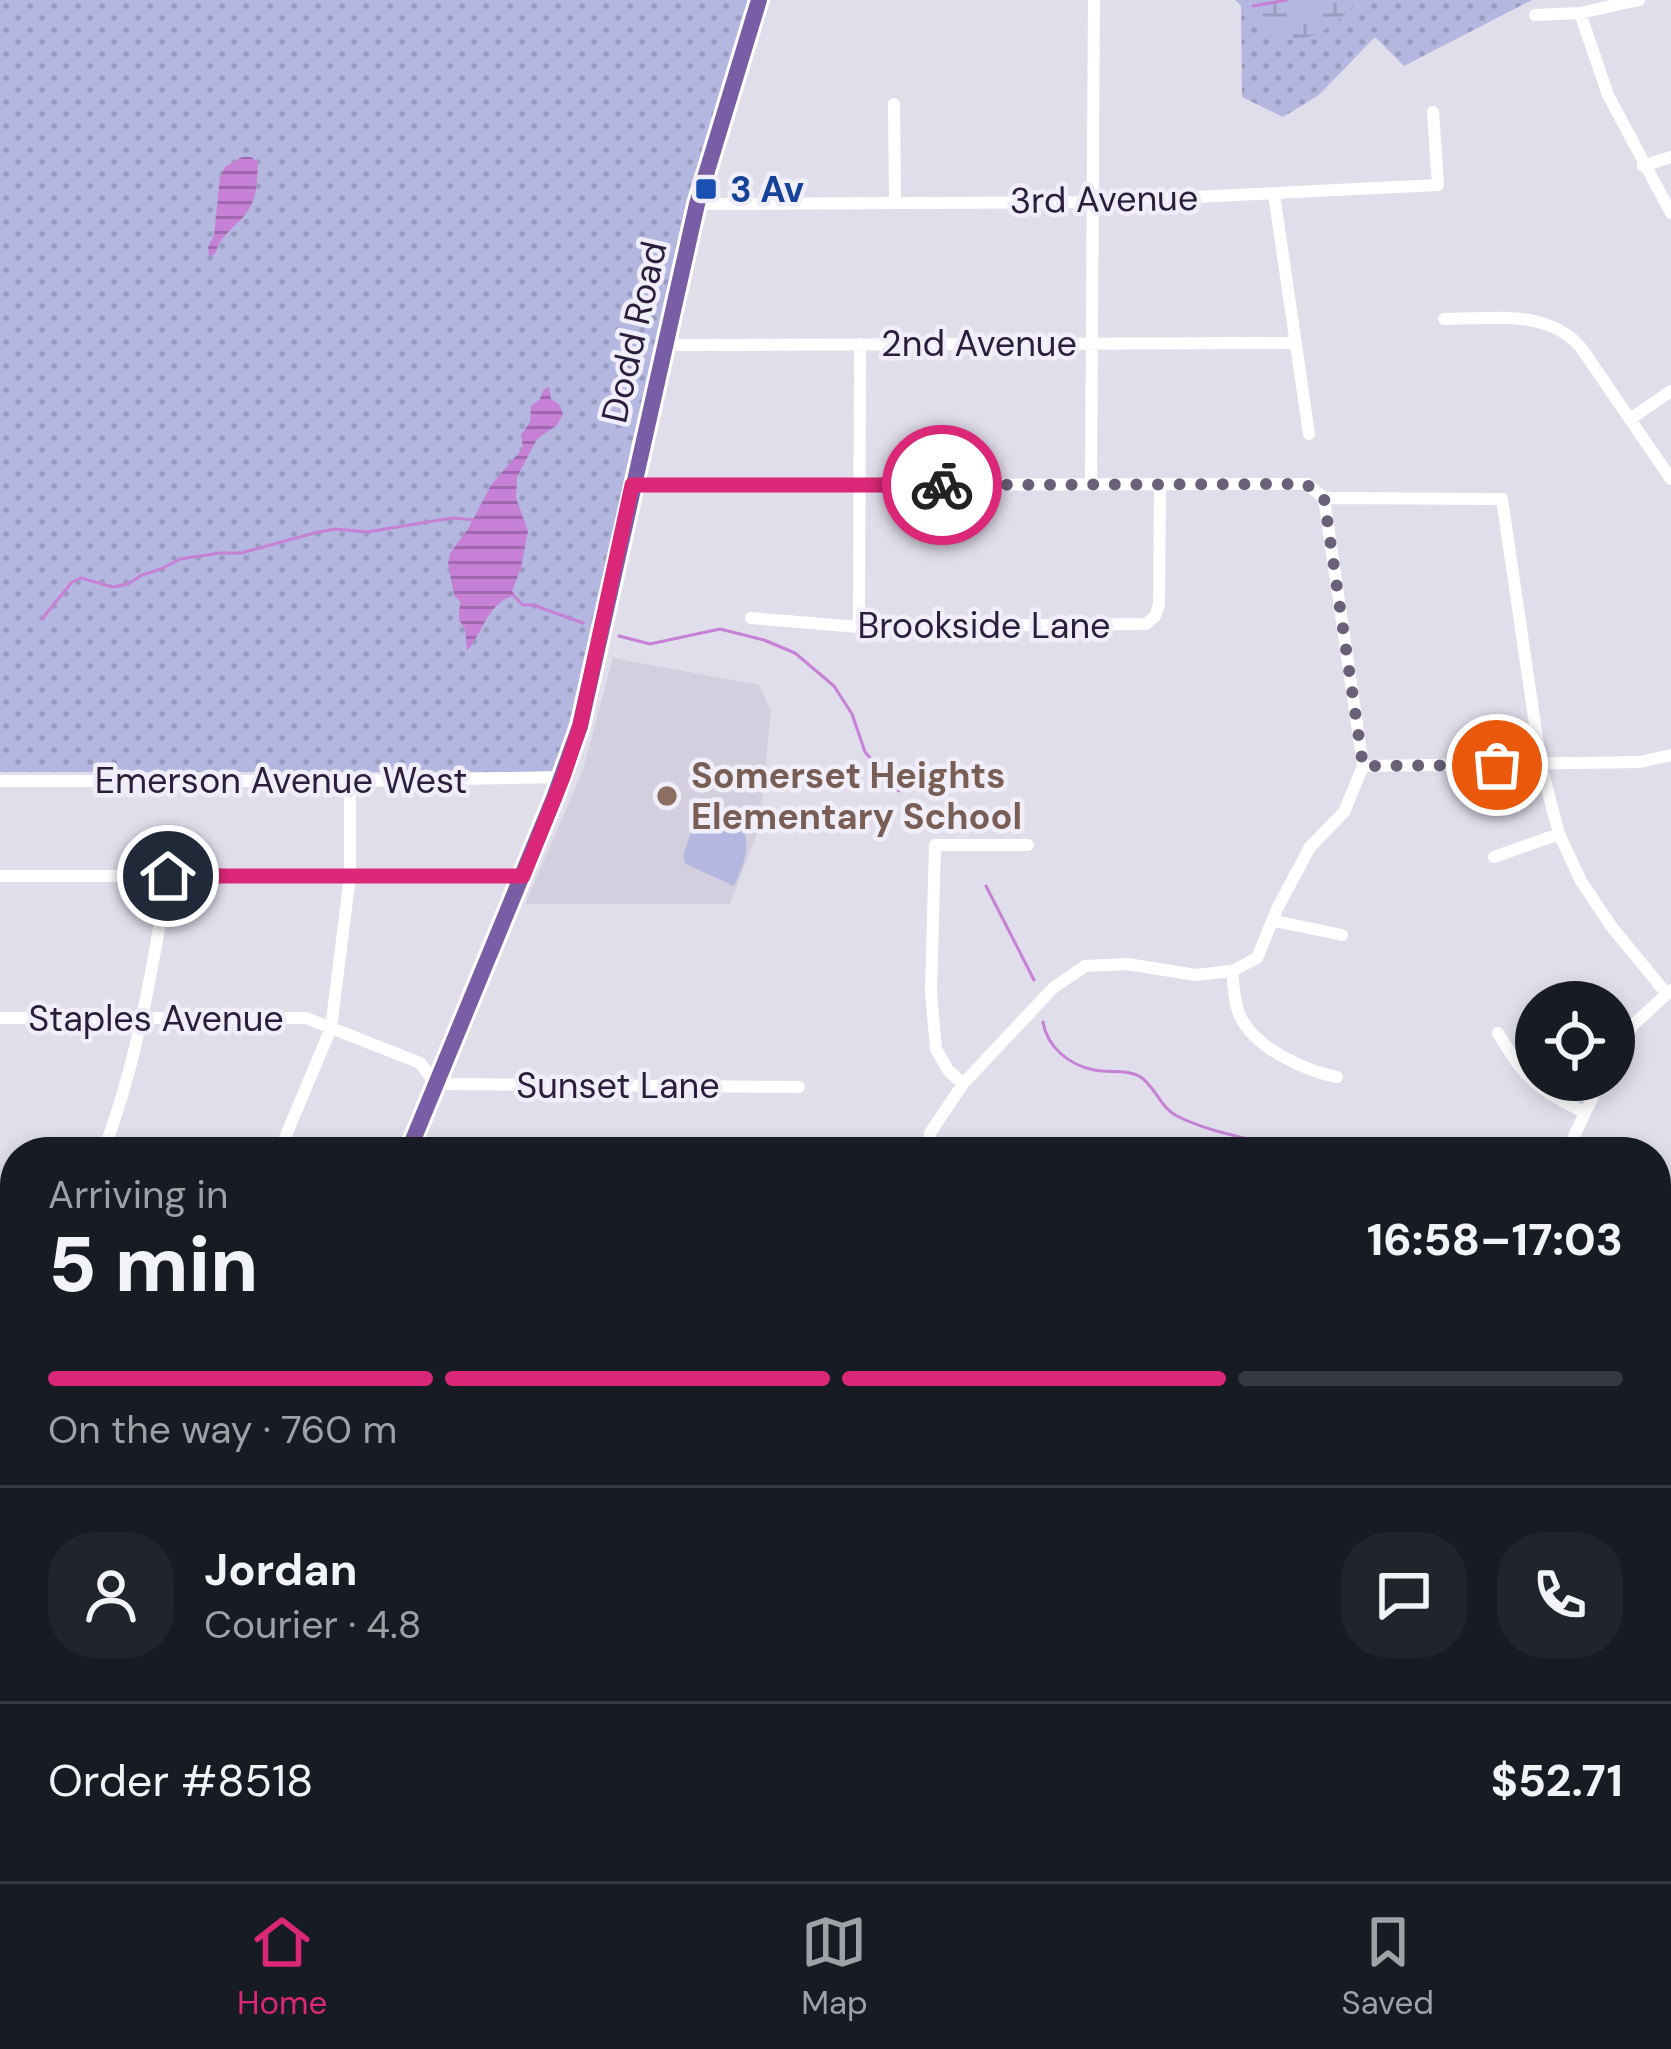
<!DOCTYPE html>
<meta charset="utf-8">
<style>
:root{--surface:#171b24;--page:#20242c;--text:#f1f3f6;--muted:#9ea1a6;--line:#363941;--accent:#db2777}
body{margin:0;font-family:"DM Sans",sans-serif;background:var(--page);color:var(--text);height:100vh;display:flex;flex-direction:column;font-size:45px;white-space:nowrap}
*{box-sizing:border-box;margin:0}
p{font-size:39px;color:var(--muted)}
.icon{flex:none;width:66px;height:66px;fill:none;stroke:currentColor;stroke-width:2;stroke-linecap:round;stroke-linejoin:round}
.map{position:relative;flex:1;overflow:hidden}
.sheet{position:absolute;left:0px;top:1137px;width:1671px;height:744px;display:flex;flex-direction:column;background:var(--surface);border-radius:48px 48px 0 0;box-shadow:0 6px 18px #0003}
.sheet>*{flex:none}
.buttons{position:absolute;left:1515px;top:981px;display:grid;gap:24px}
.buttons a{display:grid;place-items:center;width:120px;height:120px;border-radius:50%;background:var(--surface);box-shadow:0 6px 18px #0003;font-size:60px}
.pin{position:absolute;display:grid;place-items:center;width:102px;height:102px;color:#fff;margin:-51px;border:6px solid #fff;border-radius:50%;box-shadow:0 3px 12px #0007}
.courier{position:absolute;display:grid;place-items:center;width:120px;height:120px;margin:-60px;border:9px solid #db2777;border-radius:50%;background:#fff;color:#222;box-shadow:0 3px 15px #0007}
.summary em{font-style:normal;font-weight:800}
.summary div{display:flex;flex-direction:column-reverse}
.summary{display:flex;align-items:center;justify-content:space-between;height:204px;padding:0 48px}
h1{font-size:78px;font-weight:800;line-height:90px}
.bar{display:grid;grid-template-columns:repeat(4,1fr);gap:18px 12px;align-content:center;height:144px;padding:0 48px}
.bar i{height:15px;border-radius:9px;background:var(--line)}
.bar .active{background:var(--accent)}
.bar p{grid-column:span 4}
.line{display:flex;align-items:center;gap:30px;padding:0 48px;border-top:3px solid var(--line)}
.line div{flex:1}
.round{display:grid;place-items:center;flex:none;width:126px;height:126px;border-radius:48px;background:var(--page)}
.menu{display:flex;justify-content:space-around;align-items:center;height:168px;border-top:3px solid var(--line);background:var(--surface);font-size:33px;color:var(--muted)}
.menu a{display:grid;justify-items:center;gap:6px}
.menu .active{color:var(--accent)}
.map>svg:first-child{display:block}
.built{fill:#d3cfdf}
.green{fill:url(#green-dots)}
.wetland{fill:url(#wetland-marsh)}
.pitch{fill:#b4b7df}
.water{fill:url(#water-rules)}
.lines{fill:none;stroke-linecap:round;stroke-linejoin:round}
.stream{stroke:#c680d6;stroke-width:3}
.major-casing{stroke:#fff;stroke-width:22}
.minor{stroke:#fff;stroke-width:12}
.major{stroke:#7a5ea5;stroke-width:16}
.rail{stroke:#645878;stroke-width:3;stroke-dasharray:24 12;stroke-linecap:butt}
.done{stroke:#6a6179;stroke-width:12;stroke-dasharray:0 21.6}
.route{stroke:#db2777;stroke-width:15}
.transit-dot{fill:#1a4fb4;stroke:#f0eef8;stroke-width:4.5}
.education-dot{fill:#8d6e63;stroke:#f0eef8;stroke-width:4.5}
.labels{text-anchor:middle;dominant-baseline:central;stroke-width:9;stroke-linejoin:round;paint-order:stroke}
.transit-label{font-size:36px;font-weight:bold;fill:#164399;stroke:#f0eef8;text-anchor:start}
.street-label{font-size:36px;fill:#2a1e3c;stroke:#f0eef8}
.education-label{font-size:36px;font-weight:bold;fill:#785e54;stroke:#f0eef8;text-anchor:start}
</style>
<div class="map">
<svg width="1671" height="1881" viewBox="0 0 1671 1881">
<defs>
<pattern id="green-dots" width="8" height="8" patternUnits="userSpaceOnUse" patternTransform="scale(3)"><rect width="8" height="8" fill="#b4b7df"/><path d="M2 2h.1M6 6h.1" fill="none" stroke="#9b9dc0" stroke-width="1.8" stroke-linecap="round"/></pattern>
<pattern id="wetland-marsh" width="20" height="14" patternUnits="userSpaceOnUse" patternTransform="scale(3)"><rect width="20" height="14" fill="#b4b7df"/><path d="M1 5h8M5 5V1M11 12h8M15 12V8" fill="none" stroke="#9b9dc0"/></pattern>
<pattern id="water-rules" width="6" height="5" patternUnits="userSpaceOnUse" patternTransform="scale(3)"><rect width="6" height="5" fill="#c680d6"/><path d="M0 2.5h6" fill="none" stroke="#a168af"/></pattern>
</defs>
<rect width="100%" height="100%" fill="#e1deeb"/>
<path class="built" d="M613 658 759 685 771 711 759 828 730 904H525L583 770Z"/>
<path class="green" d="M0 0H749L701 163 632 443 599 604 557 772H0Z
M1241 0H1532L1404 66 1375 37 1319 95 1283 117 1242 97Z
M1671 1599V1881H1211L1227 1866H1656V1609Z
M710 1866H851V1881H710Z"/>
<path class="wetland" d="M1235 0H1357C1340 24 1301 51 1270 35 1262 31 1244 8 1235 0Z"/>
<path class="pitch" d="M702 799C749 822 757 837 734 886L686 864 683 856Z"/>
<path class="water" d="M242 157H251L258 162C257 177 258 194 249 209 239 226 222 231 215 254L209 256 208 247 214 235 220 177 225 167Z
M549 387 551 399 559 404 563 414 557 425 537 439 517 477 516 498 528 531 521 568 512 591 515 595C486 604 485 630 467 651L465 628C457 621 458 612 461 603L454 595 448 564 450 553 468 529 491 485 523 448 521 435 530 422 531 406 540 399 544 389Z"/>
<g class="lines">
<path class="stream" d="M1253 6 1287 0
M514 596 523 605H533L583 623
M42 619 72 582 81 578 113 587 128 584 142 575 161 569 180 559 220 553H241L318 532 336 529 367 532 452 518 476 520
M619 636 650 644 720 629 764 640 795 653 834 686 852 714 865 752 899 791
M986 886 1034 980
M1043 1022C1047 1047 1069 1065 1094 1070 1109 1073 1126 1069 1139 1076 1155 1085 1160 1108 1177 1116 1212 1134 1255 1138 1293 1152
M1656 1454 1671 1469"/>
<defs>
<path id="major" d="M408 1152 554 798 580 726 697 204 759 0
M0 1722 15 1707"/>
</defs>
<use href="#major" class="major-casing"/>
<path class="minor" d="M1580 13 1608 95 1671 213
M1535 15 1580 13 1639 0
M894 104 895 203
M1643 166 1671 157
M1274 194 1309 434
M697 204 1093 202 1438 185 1433 112
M1444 319C1492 319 1549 308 1582 349L1671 479
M663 345 1295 343
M1630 419 1671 391
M632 485 1307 484 1324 498 1502 499 1541 765 1559 834 1581 881 1611 926 1666 993
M1091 485 1094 0
M751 618 859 627 1146 624 1155 616 1159 605 1160 485
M859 627 860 344
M1363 766 1640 762 1671 755
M0 781H350L563 777
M1494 857 1559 834
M0 876H523
M1275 921 1342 935
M1232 971C1234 986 1234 1005 1241 1018 1256 1048 1305 1071 1337 1077
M0 1018H306L420 1063 436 1084 799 1087
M1498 1033C1527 1082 1535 1086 1585 1113
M1614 1056 1633 1025 1671 990
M963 1084 948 1070 936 1049 931 992 935 845H1028
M103 1152C137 1063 152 970 168 876
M279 1152 331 1028 350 876V781
M929 1152 930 1133 963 1084 1053 988 1085 966 1127 964 1196 975 1232 971 1257 958 1277 909 1310 847 1344 812 1363 766 1324 498
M1574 1152 1573 1138 1601 1080
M0 1211 15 1218
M0 1289 15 1275
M1656 1610 1671 1598
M0 1679 15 1694
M0 1739 15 1754
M613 1866V1881
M56 1881 60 1866
M163 1881 195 1866
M918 1881V1866
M1016 1881 1063 1866
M1206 1881 1225 1866"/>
<use href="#major" class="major"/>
<path class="rail" d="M1656 1744 1671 1730
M1512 1881 1528 1866"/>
</g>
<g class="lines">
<path class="done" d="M942 485 1306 484 1324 498 1363 766 1497 765"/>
<path class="route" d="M168 876H523L563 777 580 726 632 485H942"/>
</g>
<rect class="transit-dot" x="694" y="177" width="24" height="24" rx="6"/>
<circle class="education-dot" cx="667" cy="796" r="12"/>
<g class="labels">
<g class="transit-label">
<text x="730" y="189">3 Av</text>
</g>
<g class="street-label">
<text transform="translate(1104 199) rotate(-1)">3rd Avenue</text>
<text transform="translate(634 332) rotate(-77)">Dodd Road</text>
<text x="979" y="343">2nd Avenue</text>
<text x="984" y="625">Brookside Lane</text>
<text x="281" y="780">Emerson Avenue West</text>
<text x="156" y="1018">Staples Avenue</text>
<text x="618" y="1085">Sunset Lane</text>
</g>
<g class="education-label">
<text x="691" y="775">Somerset Heights<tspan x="691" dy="41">Elementary School</tspan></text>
</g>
</g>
</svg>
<div class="buttons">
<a><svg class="icon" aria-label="locate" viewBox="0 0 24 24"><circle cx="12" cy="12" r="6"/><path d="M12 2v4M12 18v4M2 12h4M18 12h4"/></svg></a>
</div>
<div class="pin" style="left:1497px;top:765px;background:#ea580c"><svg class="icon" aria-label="bag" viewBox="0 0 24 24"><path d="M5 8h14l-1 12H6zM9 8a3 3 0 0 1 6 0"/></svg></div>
<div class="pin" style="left:168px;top:876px;background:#1f2937"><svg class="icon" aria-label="home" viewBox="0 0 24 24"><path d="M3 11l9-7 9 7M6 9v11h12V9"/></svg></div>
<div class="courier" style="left:942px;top:485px"><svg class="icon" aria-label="bike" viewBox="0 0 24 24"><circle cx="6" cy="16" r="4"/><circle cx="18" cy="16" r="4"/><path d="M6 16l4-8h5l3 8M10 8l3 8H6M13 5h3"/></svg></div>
<section class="sheet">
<div class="summary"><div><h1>5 min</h1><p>Arriving in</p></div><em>16:58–17:03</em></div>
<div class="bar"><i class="active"></i><i class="active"></i><i class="active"></i><i></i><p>On the way · 760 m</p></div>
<div class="line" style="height:216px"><a class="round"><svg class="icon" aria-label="person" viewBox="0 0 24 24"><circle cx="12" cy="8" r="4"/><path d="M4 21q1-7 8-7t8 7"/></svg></a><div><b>Jordan</b><p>Courier · 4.8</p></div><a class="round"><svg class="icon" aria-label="chat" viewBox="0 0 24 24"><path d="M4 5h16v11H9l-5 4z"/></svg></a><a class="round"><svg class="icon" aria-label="phone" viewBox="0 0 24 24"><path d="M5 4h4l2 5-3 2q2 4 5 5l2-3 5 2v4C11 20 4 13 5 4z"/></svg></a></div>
<div class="line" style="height:156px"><div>Order #8518</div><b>$52.71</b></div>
</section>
</div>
<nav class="menu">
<a class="active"><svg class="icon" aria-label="home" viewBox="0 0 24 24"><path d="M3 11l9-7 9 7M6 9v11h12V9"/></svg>Home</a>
<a><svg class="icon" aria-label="map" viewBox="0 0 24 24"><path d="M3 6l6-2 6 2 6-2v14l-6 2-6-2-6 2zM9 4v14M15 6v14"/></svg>Map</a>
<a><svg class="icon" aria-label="saved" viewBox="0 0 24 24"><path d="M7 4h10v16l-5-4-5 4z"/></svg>Saved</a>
</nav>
